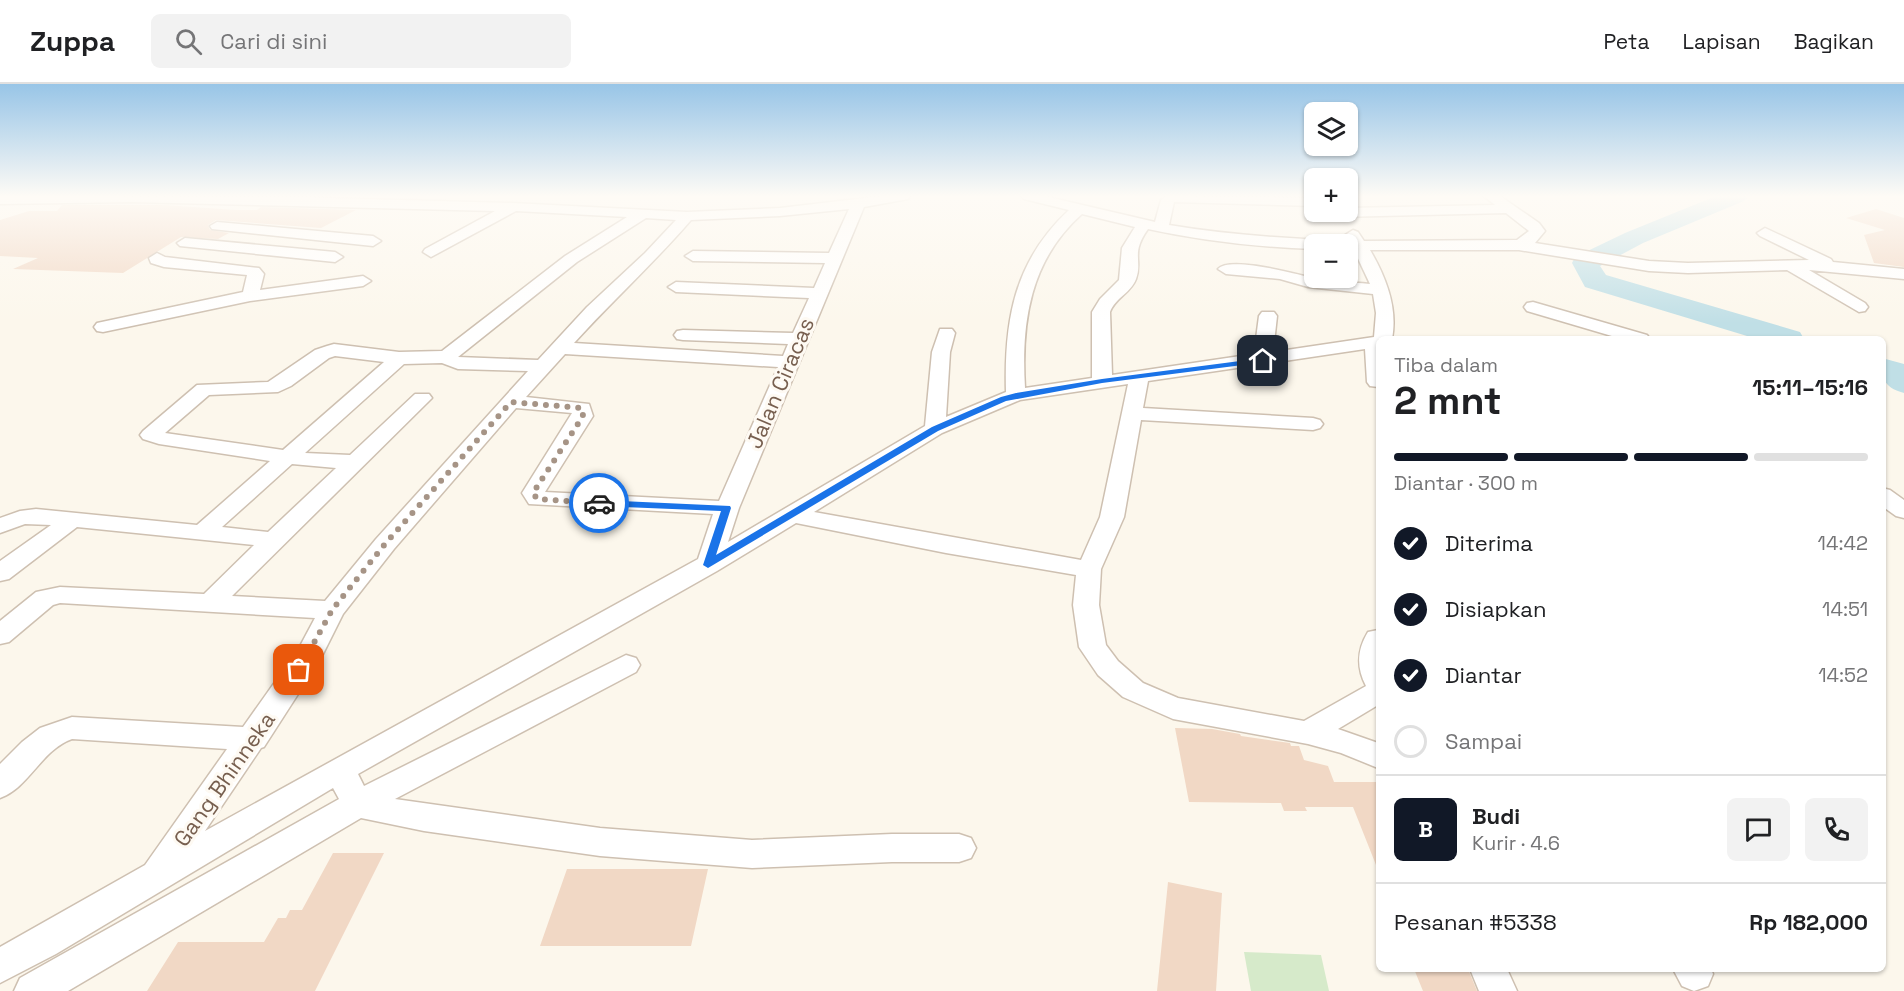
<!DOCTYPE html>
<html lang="id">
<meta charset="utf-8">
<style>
:root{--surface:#fff;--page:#f2f2f2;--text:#202124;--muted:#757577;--line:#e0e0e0;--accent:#111827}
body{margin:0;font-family:"Space Grotesk",sans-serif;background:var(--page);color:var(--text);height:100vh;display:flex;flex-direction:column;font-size:22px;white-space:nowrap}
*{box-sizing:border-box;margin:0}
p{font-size:20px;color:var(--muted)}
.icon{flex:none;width:33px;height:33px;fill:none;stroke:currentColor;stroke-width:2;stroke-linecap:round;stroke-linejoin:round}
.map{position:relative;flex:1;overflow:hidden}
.sheet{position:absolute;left:1376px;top:252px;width:510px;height:636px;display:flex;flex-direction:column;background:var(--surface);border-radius:9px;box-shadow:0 2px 4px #0004}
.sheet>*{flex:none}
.controls{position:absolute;left:1304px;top:18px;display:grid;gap:12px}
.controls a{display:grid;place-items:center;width:54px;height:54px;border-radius:9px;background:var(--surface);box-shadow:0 2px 4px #0004;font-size:30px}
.pin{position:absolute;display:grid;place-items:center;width:51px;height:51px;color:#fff;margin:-26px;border-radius:12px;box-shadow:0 3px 9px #0006}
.courier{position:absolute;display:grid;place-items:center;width:60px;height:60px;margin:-30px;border:4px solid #1a73e8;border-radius:50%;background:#fff;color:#222;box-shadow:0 2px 8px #0007}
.overview em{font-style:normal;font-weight:700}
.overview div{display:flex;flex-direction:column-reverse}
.overview{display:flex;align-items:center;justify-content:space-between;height:102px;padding:0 18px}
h1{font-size:39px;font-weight:700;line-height:45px}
.bar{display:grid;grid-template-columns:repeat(4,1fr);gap:9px 6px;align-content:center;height:72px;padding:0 18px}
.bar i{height:8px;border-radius:4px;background:var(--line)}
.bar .active{background:var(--accent)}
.bar p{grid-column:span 4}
.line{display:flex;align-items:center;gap:15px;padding:0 18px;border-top:2px solid var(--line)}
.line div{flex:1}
.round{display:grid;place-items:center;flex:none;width:63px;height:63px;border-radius:9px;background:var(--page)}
ol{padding:0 18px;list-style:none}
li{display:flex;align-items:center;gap:18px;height:66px}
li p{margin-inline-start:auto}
li .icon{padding:6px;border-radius:50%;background:var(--accent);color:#fff;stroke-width:4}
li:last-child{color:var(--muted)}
li i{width:33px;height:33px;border:3px solid var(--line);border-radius:50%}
header{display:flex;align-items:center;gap:36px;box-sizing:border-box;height:84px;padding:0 30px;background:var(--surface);border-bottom:2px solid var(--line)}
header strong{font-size:28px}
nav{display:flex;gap:33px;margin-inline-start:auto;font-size:21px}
.search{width:420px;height:54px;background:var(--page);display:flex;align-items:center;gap:15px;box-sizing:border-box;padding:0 21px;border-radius:9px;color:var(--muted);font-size:22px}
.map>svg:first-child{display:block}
.green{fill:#d6eaca}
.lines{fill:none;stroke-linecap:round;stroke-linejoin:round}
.river{fill:#c0dfe6;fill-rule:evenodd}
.building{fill:#f1d8c5}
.minor-casing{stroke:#cec0b1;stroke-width:3}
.minor{fill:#fff;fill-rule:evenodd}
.route{fill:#1a73e8}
.done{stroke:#a69486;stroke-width:6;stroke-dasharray:0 10.8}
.labels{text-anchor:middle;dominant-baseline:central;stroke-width:6;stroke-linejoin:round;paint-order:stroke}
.street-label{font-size:22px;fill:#775f4f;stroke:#fefaf3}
</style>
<header>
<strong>Zuppa</strong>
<div class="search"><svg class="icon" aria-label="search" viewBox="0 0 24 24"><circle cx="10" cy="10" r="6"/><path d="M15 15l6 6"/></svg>Cari di sini</div>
<nav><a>Peta</a><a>Lapisan</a><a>Bagikan</a></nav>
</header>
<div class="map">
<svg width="1904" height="907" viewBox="0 0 1904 907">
<rect width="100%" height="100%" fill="#fcf7ec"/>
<path class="green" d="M1244 868 1321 871 1329 907H1251Z"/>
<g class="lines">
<path class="river" d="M1716 112H1748L1744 117 1643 159 1600 182 1606 191 1800 248 1804 255H1757L1585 203 1572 179 1575 173 1625 149Z
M1882 274 1904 280V309C1882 303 1882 293 1882 274Z"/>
</g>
<path class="building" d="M62 121H163L236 126H257L261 123 356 126 321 144 216 136 208 141 210 146 229 149 218 155 181 153 123 189 13 185 38 174 0 172V136L29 127H57Z
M1876 125 1904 134V183L1874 179 1864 151 1885 146 1846 134Z
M1175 644 1212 645 1240 650 1241 652 1290 659 1291 662H1299L1304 676 1328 682 1334 698H1378V786L1353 723H1305L1307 727H1284L1281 719 1189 718Z
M333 769H384L315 907H147L178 858H264L278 834H286L290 826H302Z
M567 785H708L691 862H540Z
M1168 798 1222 809 1216 907H1157Z
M1414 885H1468L1477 907H1423Z"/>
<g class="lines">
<defs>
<path id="minor" d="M0 112 293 113 513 119 687 128 780 124 882 112H910L908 115 864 123 739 424 728 458 925 342 932 268 940 245H952L955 249 950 268 946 333 1006 308C1004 237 1014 177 1069 126L1024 115 1022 112H1044L1155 138 1161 116 1166 112 1314 114V122L1174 118 1169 141C1229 151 1289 155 1349 157L1345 151 1353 146 1358 148 1364 157 1517 156 1529 147 1506 129 1338 133 1331 129 1347 128V124L1495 121 1484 112H1500L1539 139 1545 147 1535 159 1649 177 1688 179 1809 176 1760 152 1757 149 1765 144 1831 175 1833 178 1904 185V195L1809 186 1865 219 1868 223 1865 227 1859 228 1787 186 1688 189 1649 187 1519 166H1370C1386 193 1398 224 1392 255H1378V303L1370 302 1367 298 1365 265 1271 279 1263 283 1257 281 1148 297 1143 324 1313 334 1320 336 1323 340 1320 344 1313 346 1141 336 1124 433 1101 485 1099 521 1106 561 1118 577 1143 599 1178 614 1304 637 1366 602C1356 583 1357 566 1368 548L1378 546V621L1338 645 1378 659V684L1341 669 1308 660 1173 635 1123 613 1098 591 1079 563 1073 521 1076 491 946 469 796 439 717 487 358 690 364 702 626 571 636 574 640 581 636 588 395 715 600 744 752 756 892 750H959L971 754 976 764 971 774 959 778H892L752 784 600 772 424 747 361 734 68 907H14L20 894 339 715 333 704 56 870 0 899V863L145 781 227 665 72 655C41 666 29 704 0 714V680L22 658 40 644 72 633 243 643 299 564 315 534 60 519 53 521 9 558 0 560V537L36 508 60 503 204 510 254 461 77 443 9 495 0 497V477L51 441 25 440 0 449V434L20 427 36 425 197 441 270 377 159 360 143 355 140 351 143 347 197 301 268 298 315 266 327 262 334 260 399 268 442 267 565 172 627 133 516 127 431 173 423 168 425 165 495 127 132 118 0 120ZM849 125 829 169 693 167 685 172 693 177 825 179 814 204 676 198 668 203 676 208 809 214 793 249 683 246 677 247 674 251 677 255 683 256 788 260 783 272 574 259C612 217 654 179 691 136L780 132ZM1082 130 1135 143 1122 164 1119 196 1100 215 1092 228V294L1025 304C1021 238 1030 176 1082 130ZM646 134 676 136 645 169 587 223 538 276 458 273 577 178ZM1148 145C1203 157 1258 163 1314 165V160H1347V166H1354L1370 200C1350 198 1328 197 1309 193 1292 189 1229 172 1218 185L1226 190 1280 195 1308 203 1373 210 1376 229 1374 253 1273 268 1277 232 1274 228H1262L1259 232 1254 270 1112 291 1110 228C1115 214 1131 209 1136 195 1143 176 1130 170 1148 145ZM565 270 778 283 719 417 545 408 593 332 589 320 526 313ZM335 272 384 278 283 366 165 349 209 311 278 308 291 302 329 274ZM442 279 458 285 528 287 376 455 325 517 232 512 432 314 429 310H415L350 371 305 369 404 280ZM1128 300 1100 433 1081 476 814 428 942 349 1020 316ZM516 324 572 329 522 409 529 420 713 430 698 475 205 747 261 664 264 663 320 576 343 530 394 465ZM292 380 336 384 268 448 222 443Z
M217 138 373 152 381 157 373 162 212 145 210 142Z
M185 154 335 168 343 173 335 178 180 162 177 159Z
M157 169 165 173 259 184 264 190 260 206 363 192 371 197 363 202 250 217 103 248 97 247 94 243 97 239 243 208 247 191 164 183 151 179 149 174Z
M1533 218 1647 251 1650 255H1622L1527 227 1524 223 1527 219Z
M1882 404 1890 406 1904 416V434L1896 432 1882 422Z
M1470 885H1507L1517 907H1479Z
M1673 885H1711L1713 890 1708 902 1694 907 1682 902Z"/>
</defs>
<use href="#minor" class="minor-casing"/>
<use href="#minor" class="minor"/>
</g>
<linearGradient id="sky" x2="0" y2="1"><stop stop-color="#98c5e7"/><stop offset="0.47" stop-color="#fefbf6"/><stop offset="1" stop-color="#fefbf6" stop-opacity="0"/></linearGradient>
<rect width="1904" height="239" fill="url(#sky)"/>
<path class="route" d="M1263 274 1266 275V278L1102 299 1006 317 938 347 708 484 703 481 721 427 599 422 594 419 599 416 730 422 731 424 716 471 932 343 1001 313 1016 309 1102 295Z"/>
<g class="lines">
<path class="done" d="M299 586 332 526 385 460 511 318 582 324 583 332 533 409 537 415 599 419"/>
</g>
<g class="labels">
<g class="street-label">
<text transform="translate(780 299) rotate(-67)">Jalan Ciracas</text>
<text transform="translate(224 695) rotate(-55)">Gang Bhinneka</text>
</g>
</g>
</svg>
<div class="controls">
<a><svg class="icon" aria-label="layers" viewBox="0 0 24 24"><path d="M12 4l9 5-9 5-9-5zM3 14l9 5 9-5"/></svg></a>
<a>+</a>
<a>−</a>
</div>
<div class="pin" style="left:299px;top:586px;background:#ea580c"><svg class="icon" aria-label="bag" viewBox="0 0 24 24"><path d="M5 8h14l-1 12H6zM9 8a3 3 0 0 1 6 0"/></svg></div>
<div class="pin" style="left:1263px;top:277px;background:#1f2937"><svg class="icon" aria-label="home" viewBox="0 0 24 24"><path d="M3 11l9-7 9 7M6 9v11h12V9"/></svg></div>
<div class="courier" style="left:599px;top:419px"><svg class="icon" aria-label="car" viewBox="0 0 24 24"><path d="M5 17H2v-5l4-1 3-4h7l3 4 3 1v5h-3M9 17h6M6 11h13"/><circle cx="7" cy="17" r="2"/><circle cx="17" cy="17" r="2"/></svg></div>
<section class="sheet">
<div class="overview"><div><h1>2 mnt</h1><p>Tiba dalam</p></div><em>15:11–15:16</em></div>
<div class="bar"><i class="active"></i><i class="active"></i><i class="active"></i><i></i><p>Diantar · 300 m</p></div>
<ol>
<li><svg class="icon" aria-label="check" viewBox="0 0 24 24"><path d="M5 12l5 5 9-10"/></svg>Diterima<p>14:42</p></li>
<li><svg class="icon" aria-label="check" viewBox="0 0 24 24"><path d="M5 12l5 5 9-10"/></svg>Disiapkan<p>14:51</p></li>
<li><svg class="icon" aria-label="check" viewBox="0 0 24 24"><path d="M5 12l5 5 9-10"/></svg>Diantar<p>14:52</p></li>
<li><i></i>Sampai</li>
</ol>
<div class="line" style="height:108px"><b class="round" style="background:var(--accent);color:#fff">B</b><div><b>Budi</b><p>Kurir · 4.6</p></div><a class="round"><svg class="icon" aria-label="chat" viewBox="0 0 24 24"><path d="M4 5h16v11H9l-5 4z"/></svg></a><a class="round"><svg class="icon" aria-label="phone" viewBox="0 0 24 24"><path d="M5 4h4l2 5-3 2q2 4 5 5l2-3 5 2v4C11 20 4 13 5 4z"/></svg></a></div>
<div class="line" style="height:78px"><div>Pesanan #5338</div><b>Rp 182,000</b></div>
</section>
</div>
